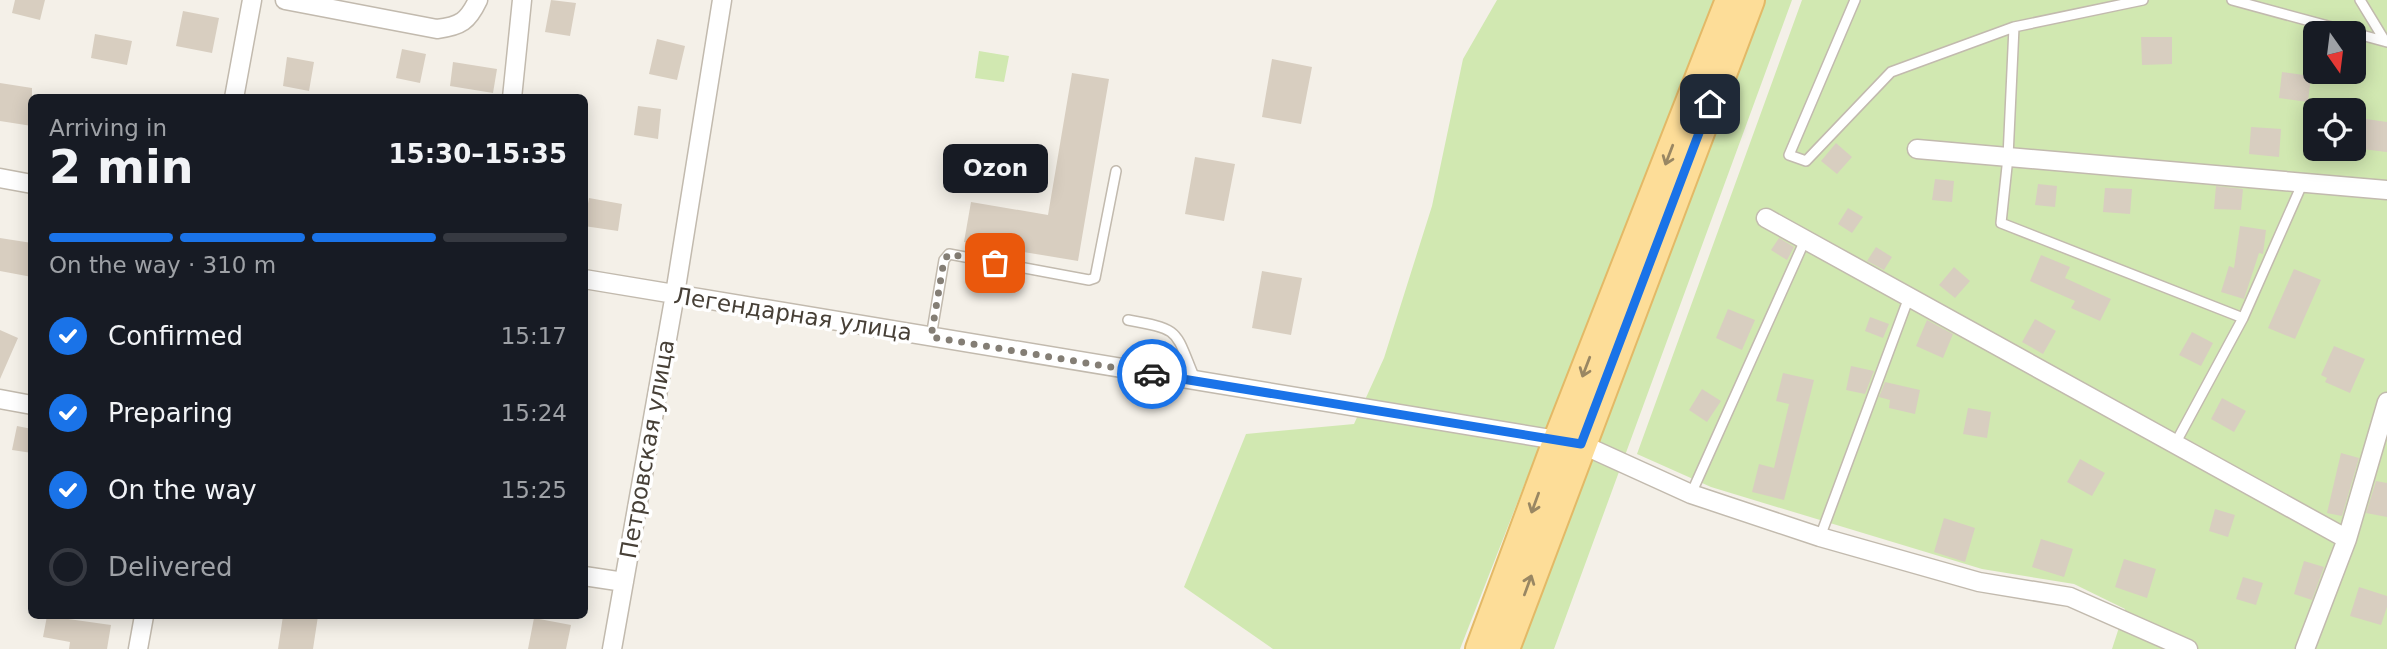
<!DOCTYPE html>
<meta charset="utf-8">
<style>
:root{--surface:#171b24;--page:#242831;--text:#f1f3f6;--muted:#9ea1a6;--line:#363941;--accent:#1a73e8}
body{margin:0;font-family:"DejaVu Sans",sans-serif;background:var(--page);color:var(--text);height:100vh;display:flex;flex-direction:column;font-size:26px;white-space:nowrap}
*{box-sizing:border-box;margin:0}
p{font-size:23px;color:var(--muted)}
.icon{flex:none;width:38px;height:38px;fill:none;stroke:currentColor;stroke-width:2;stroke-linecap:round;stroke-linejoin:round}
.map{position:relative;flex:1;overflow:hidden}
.details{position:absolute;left:28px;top:94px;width:560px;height:525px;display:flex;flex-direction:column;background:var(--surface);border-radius:10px;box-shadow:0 4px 18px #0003}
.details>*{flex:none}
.needle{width:46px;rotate:166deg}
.fabs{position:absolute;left:2303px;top:21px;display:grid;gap:14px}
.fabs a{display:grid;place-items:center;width:63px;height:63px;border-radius:10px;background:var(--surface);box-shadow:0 4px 18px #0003;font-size:35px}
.pin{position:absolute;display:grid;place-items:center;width:60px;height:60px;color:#fff;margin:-30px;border-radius:14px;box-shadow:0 4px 10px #0006}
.courier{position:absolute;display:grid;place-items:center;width:70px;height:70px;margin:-35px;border:5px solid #1a73e8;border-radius:50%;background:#fff;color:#222;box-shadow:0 2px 9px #0007}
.bubble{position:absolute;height:49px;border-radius:10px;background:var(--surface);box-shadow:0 4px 18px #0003;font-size:23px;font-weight:600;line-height:49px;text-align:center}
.overview em{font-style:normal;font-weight:600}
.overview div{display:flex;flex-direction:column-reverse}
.overview{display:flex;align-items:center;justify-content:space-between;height:119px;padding:0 21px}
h1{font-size:46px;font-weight:600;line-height:52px}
.bar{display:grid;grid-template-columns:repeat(4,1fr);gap:10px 7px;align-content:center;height:84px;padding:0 21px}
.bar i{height:9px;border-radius:5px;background:var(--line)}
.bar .selected{background:var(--accent)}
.bar p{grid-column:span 4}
ol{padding:0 21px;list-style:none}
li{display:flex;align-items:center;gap:21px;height:77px}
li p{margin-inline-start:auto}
li .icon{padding:7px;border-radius:50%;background:var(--accent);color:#fff;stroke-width:4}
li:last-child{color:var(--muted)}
li i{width:38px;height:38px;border:4px solid var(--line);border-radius:50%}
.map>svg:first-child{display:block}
.green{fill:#d1e8b1;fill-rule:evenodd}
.building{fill:#d8cec0}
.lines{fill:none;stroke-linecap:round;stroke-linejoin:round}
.lane-casing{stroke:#c2baae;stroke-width:12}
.street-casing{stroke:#c2baae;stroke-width:21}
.primary-casing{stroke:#e3b967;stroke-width:32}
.lane{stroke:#fff;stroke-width:9}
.street{stroke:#fff;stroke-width:18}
.primary{stroke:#fddd98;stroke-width:28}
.oneway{stroke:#998763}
.done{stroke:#847e75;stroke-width:7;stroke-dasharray:0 12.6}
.route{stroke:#1a73e8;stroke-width:9}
.labels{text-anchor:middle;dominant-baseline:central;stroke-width:7;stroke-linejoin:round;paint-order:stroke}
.street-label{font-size:23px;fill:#474037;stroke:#fff}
</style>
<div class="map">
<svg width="2387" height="649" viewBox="0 0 2387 649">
<rect width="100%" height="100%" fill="#f4f0e8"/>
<path class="green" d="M1497 0H1714L1460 649H1273L1184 587 1246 434 1354 424 1384 358 1432 206 1463 59Z
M1757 0H1792L1554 649H1509Z
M1802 0H2387V649H2112L2125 609 2074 584 1982 569 1711 487 1637 454ZM2315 33H2354V72H2315ZM2315 110H2354V149H2315Z
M979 51 1009 56 1004 82 975 78Z"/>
<path class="building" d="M15 0H45L40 20 12 13Z
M551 0 576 3 570 36 545 32Z
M183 11 219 18 212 53 176 46Z
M95 34 132 41 127 65 91 58Z
M2141 37H2172V64L2142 65Z
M657 39 685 46 677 80 649 74Z
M402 49 426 54 420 83 396 78Z
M287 57 314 62 309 91 283 86Z
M1272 59 1312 67 1301 124 1262 117Z
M453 62 497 69 493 93 450 86Z
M2282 72 2311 76 2308 102 2279 98Z
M1072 73 1109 79 1078 261 964 242 971 202 1048 215Z
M0 83 32 88V126L0 121Z
M638 106 661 109 658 139 634 135Z
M2366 119 2387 122V152L2362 149Z
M2251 127 2281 129 2279 157 2249 154Z
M1836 143 1852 157 1837 174 1821 161Z
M1195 157 1235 164 1224 221 1185 214Z
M1935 179 1954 181 1952 202 1932 200Z
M2038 184 2057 186 2055 207 2035 205Z
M2216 186 2243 189 2241 210 2214 209Z
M2105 188 2132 189 2130 214 2103 212Z
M589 198 622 204 618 231 584 226Z
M1848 208 1863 217 1852 233 1838 224Z
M2240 226 2266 230 2263 254 2259 253 2244 299 2221 292 2229 266 2234 268Z
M0 238 32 243V277L0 271Z
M1779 238 1794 247 1787 260 1771 250Z
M1876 247 1892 257 1884 270 1867 261Z
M2041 255 2070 267 2065 278 2111 299 2100 321 2071 308 2075 301 2030 281Z
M1954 267 1970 281 1955 298 1939 285Z
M2294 269 2321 280 2295 339 2268 328Z
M1262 271 1302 278 1291 335 1252 328Z
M1728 309 1755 320 1742 350 1716 338Z
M1870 317 1889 324 1883 338 1865 331Z
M2035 319 2056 331 2043 354 2022 342Z
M1927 320 1953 334 1943 358 1916 346Z
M0 330 18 338 0 379Z
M2192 332 2213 343 2201 366 2179 355Z
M2334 346 2365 359 2350 393 2325 382 2327 378 2321 375Z
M1851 366 1874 371 1865 394 1846 390Z
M1783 373 1814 380 1784 500 1752 492 1759 464 1774 468 1789 404 1776 401Z
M1885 382 1920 390 1915 414 1889 408 1890 400 1879 397Z
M1702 389 1721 401 1707 422 1689 410Z
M2222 398 2246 411 2234 432 2211 419Z
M1968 408 1991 412 1987 438 1963 434Z
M17 426 32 429V453L12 450Z
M2341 453 2359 458 2342 516 2327 513Z
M2080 459 2105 473 2092 496 2067 482Z
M2376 481 2387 483V517L2366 513Z
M2215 509 2235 515 2228 537 2209 531Z
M1944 518 1975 528 1965 562 1934 552Z
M2041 539 2073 549 2064 577 2032 567Z
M2124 559 2156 569 2147 598 2115 587Z
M2304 561 2324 567 2312 600 2294 594Z
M2243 577 2263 583 2256 605 2236 599Z
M2359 587 2387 596V607L2381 625 2350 616Z
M47 616 111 625 107 649H69L70 642 43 637Z
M283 616H318L313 649H278Z
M534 618 571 625 566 649H528Z"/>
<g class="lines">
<defs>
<path id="lane" d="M1855 0 1789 155 1806 161 1891 72 2014 27 2143 0
M2232 0 2387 42
M2360 0 2385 41
M2014 27 2008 157 2001 223 2243 318
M1128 320C1182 330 1174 329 1195 379
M931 337 944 260 949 254 1089 280 1095 278 1116 171
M2175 444 2243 318 2303 182
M1691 494 1805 240
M1820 537 1909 297"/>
<path id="street" d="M285 0 437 29C461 26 468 21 478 0
M234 98 252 0
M512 98 522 0
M1917 149 2387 190
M0 178 32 184
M1766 218 2347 539
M584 279 1581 444 1691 494 1820 537 1979 582 2070 597 2188 649
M0 399 32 405
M584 576 624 582
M138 649 144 616
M612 649 675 294 722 0
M2305 649 2347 539 2387 402"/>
<path id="primary" d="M1480 649 1558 439 1730 0
M1505 649 1750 0"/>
</defs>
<use href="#lane" class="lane-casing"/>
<use href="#street" class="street-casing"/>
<use href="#primary" class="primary-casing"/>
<use href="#lane" class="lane"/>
<use href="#street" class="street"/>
<use href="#primary" class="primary"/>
</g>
<defs><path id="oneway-shaft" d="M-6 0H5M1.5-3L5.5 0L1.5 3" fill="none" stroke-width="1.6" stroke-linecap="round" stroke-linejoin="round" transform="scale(1.75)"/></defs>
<g class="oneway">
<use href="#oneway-shaft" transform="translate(1669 155) rotate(111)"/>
<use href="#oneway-shaft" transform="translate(1586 367) rotate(111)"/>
<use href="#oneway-shaft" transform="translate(1535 503) rotate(110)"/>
<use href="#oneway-shaft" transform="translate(1528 585) rotate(-70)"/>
</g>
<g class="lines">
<path class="done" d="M995 263 949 254 944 260 931 337 1152 374"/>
<path class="route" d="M1152 374 1581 444 1710 104"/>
</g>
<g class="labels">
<g class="street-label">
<text transform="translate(793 314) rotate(9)">Легендарная улица</text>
<text transform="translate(647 449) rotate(-80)">Петровская улица</text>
</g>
</g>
</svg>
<div class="fabs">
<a><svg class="needle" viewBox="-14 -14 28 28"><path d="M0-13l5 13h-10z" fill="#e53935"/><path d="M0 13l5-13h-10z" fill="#9ea1a6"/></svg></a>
<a><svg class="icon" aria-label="locate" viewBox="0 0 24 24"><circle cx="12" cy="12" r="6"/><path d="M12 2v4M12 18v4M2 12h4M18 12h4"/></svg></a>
</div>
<div class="pin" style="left:995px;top:263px;background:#ea580c"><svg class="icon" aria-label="bag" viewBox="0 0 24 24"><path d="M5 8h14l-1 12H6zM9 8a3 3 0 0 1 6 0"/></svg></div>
<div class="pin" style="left:1710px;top:104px;background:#1f2937"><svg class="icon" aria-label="home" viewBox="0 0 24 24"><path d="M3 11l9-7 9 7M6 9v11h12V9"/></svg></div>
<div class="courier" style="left:1152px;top:374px"><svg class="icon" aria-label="car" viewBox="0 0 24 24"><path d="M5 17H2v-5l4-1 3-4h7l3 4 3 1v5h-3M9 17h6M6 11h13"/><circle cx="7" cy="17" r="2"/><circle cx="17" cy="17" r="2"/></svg></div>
<div class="bubble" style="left:943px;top:144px;width:105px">Ozon</div>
<section class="details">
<div class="overview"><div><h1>2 min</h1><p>Arriving in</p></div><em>15:30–15:35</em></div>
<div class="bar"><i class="selected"></i><i class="selected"></i><i class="selected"></i><i></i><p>On the way · 310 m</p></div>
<ol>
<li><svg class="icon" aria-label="check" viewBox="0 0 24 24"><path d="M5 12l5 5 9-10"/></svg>Confirmed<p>15:17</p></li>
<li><svg class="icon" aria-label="check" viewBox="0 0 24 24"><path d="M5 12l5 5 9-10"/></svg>Preparing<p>15:24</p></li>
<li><svg class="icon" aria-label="check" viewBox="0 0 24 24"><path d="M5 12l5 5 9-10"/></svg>On the way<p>15:25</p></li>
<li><i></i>Delivered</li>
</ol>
</section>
</div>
